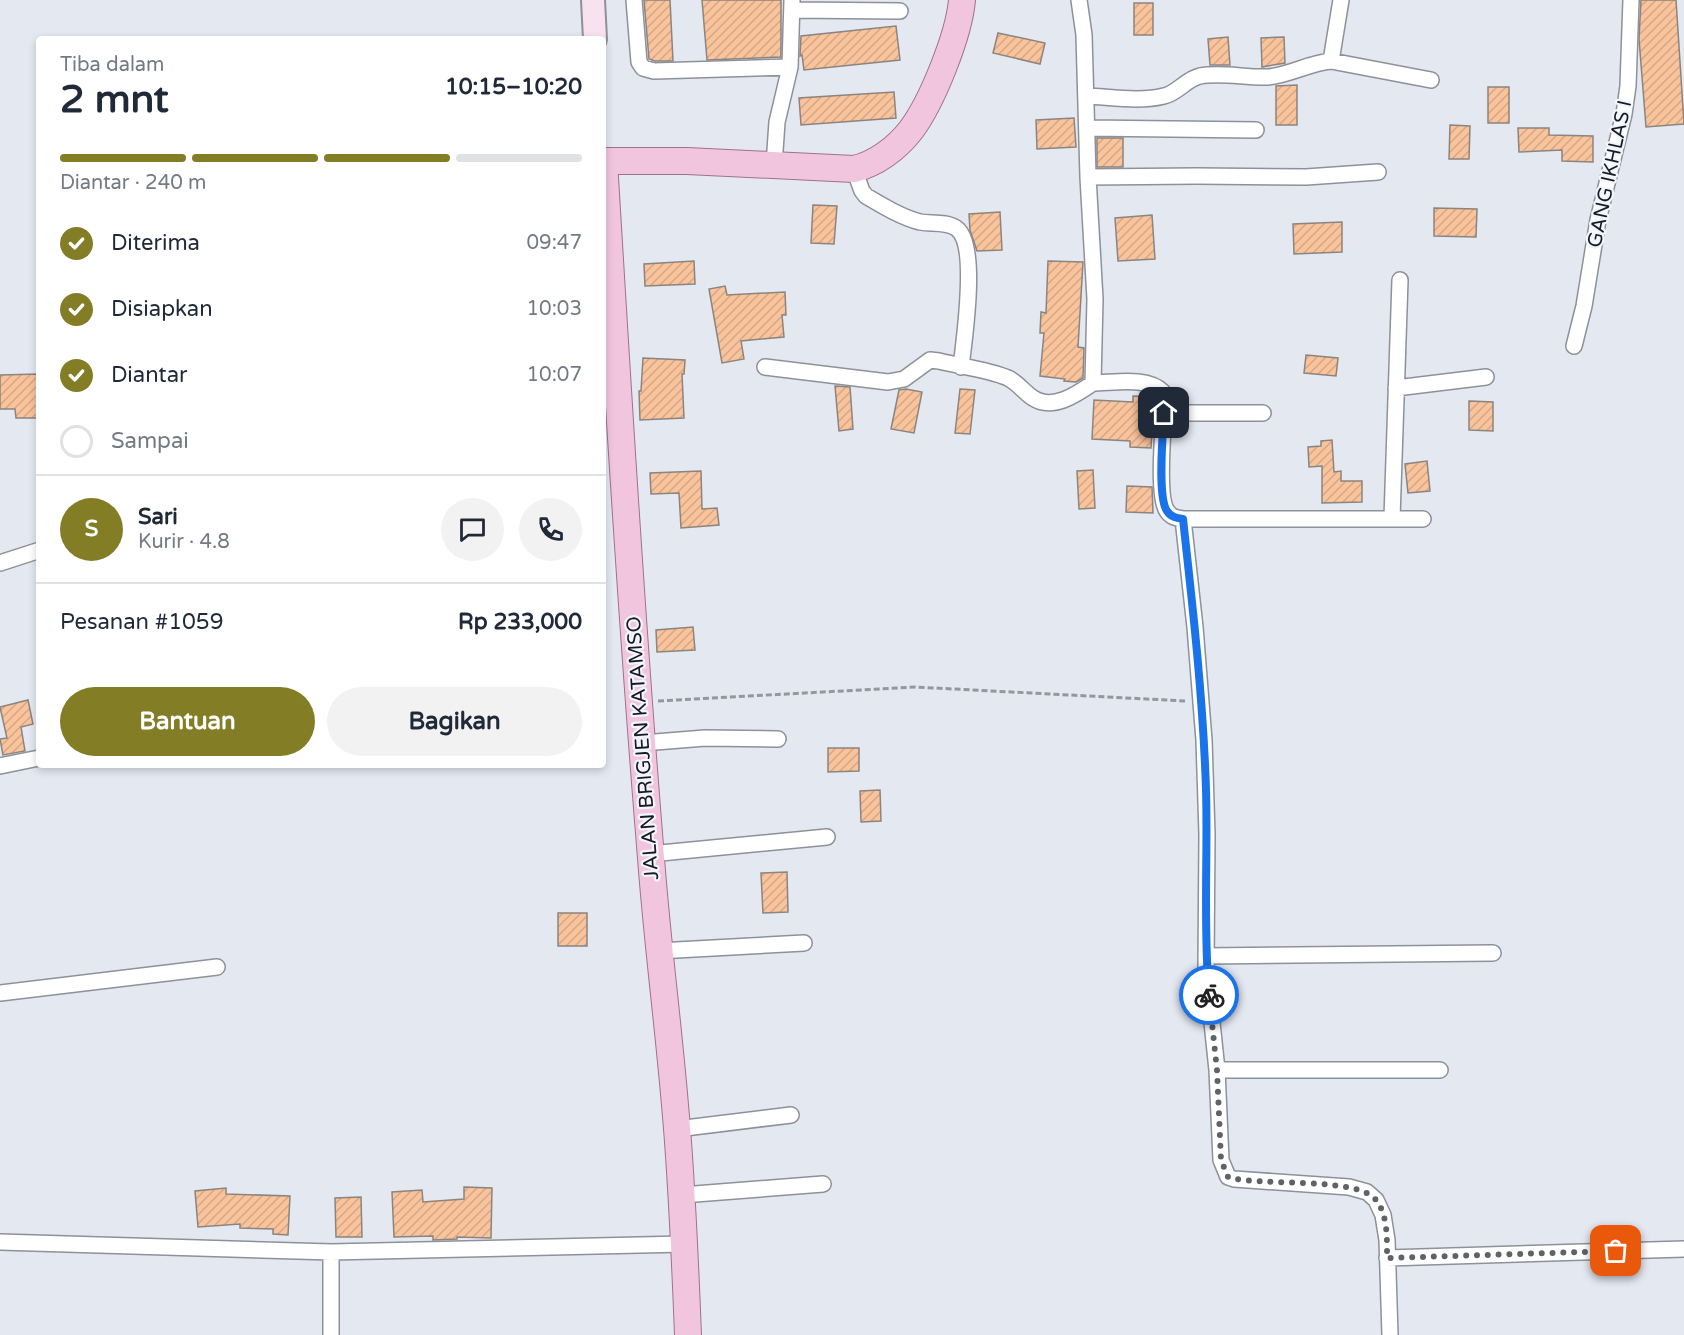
<!DOCTYPE html>
<html lang="id">
<meta charset="utf-8">
<style>
:root{--surface:#fff;--page:#f2f2f3;--text:#1f2937;--muted:#747a83;--line:#e0e1e3;--accent:#837e26}
body{margin:0;font-family:"Varela Round",sans-serif;background:var(--page);color:var(--text);height:100vh;display:flex;flex-direction:column;font-size:22px;white-space:nowrap}
*{box-sizing:border-box;margin:0}
p{font-size:20px;color:var(--muted)}
.icon{flex:none;width:33px;height:33px;fill:none;stroke:currentColor;stroke-width:2;stroke-linecap:round;stroke-linejoin:round}
.map{position:relative;flex:1;overflow:hidden}
.side{position:absolute;left:36px;top:36px;width:570px;height:732px;display:flex;flex-direction:column;background:var(--surface);border-radius:6px;box-shadow:0 3px 9px #0003}
.side>*{flex:none}
.pin{position:absolute;display:grid;place-items:center;width:51px;height:51px;color:#fff;margin:-26px;border-radius:12px;box-shadow:0 3px 9px #0006}
.courier{position:absolute;display:grid;place-items:center;width:60px;height:60px;margin:-30px;border:4px solid #1a73e8;border-radius:50%;background:#fff;color:#222;box-shadow:0 2px 8px #0007}
.head em{font-style:normal;font-weight:700}
.head div{display:flex;flex-direction:column-reverse}
.head{display:flex;align-items:center;justify-content:space-between;height:102px;padding:0 24px}
h1{font-size:39px;font-weight:700;line-height:45px}
.bar{display:grid;grid-template-columns:repeat(4,1fr);gap:9px 6px;align-content:center;height:72px;padding:0 24px}
.bar i{height:8px;border-radius:4px;background:var(--line)}
.bar .current{background:var(--accent)}
.bar p{grid-column:span 4}
.line{display:flex;align-items:center;gap:15px;padding:0 24px;border-top:2px solid var(--line)}
.line div{flex:1}
.round{display:grid;place-items:center;flex:none;width:63px;height:63px;border-radius:32px;background:var(--page)}
ol{padding:0 24px;list-style:none}
li{display:flex;align-items:center;gap:18px;height:66px}
li p{margin-inline-start:auto}
li .icon{padding:6px;border-radius:50%;background:var(--accent);color:#fff;stroke-width:4}
li:last-child{color:var(--muted)}
li i{width:33px;height:33px;border:3px solid var(--line);border-radius:50%}
.action{display:flex;gap:12px;margin-top:auto;padding:12px 24px}
.action a{flex:1;height:69px;border-radius:36px;background:var(--accent);color:#fff;font-size:24px;font-weight:700;line-height:69px;text-align:center}
.action a+a{background:var(--page);color:var(--text)}
.map>svg:first-child{display:block}
.building{fill:url(#building-hatch);stroke:#8c847e;stroke-width:1.5}
.lines{fill:none;stroke-linecap:round;stroke-linejoin:round}
.street-casing{stroke:#8d9199;stroke-width:18}
.secondary-casing{stroke:#8d9199;stroke-width:26}
.primary-casing{stroke:#a0708d;stroke-width:28}
.path{stroke:#94979e;stroke-width:3;stroke-dasharray:6 3;stroke-linecap:butt}
.street{stroke:#fff;stroke-width:15}
.secondary{stroke:#f8e2ef;stroke-width:22}
.primary{stroke:#f2c5df;stroke-width:26}
.done{stroke:#5f6267;stroke-width:6;stroke-dasharray:0 10.8}
.route{stroke:#1a73e8;stroke-width:8}
.labels{text-anchor:middle;dominant-baseline:central;stroke-width:4.5;stroke-linejoin:round;paint-order:stroke}
.street-label{font-size:20px;fill:#181a1d;stroke:#f1f5ff}
</style>
<div class="map">
<svg width="1684" height="1335" viewBox="0 0 1684 1335">
<defs>
<pattern id="building-hatch" width="6" height="6" patternUnits="userSpaceOnUse" patternTransform="scale(1.5)"><rect width="6" height="6" fill="#f9c39c"/><path d="M-1 1l2-2M0 6l6-6M5 7l2-2" fill="none" stroke="#d5a786"/></pattern>
</defs>
<rect width="100%" height="100%" fill="#e4e8f1"/>
<path class="building" d="M644 0H670L673 61H655L649 59Z
M702 0H781V57L707 60Z
M1641 0H1676L1684 124 1646 127 1639 39Z
M1134 3H1153V35H1134Z
M896 26 900 60 804 70 802 55 800 56 801 36Z
M998 33 1045 43 1040 64 993 53Z
M1228 37 1230 65H1210L1208 39Z
M1284 37 1285 63 1262 67 1261 38Z
M1297 85V125H1276V86Z
M1488 87H1509V123H1488Z
M894 92 896 118 801 125 799 98Z
M1074 118 1076 147 1037 149 1036 120Z
M1450 125 1470 126 1469 159H1449Z
M1518 128H1549V135L1593 136V162L1562 161V150L1519 152Z
M1097 138H1123V167H1097Z
M813 205 837 206 834 244 811 243Z
M1434 208 1477 209 1476 237 1434 236Z
M1000 212 1002 250 977 251 970 230 969 214Z
M1152 215 1155 259 1118 261 1115 218Z
M1342 222V252L1294 254 1293 224Z
M694 261 695 284 645 286 644 264Z
M1048 261 1083 262 1078 347 1084 348 1083 378 1076 382 1064 381 1065 379 1040 376 1044 333H1040L1041 312 1046 313Z
M725 286 727 295 785 292 786 315H782L784 337 741 341 744 359 722 363 709 289Z
M1306 355 1338 358 1336 376 1304 373Z
M643 358 685 360 684 374H682L684 418 640 420 639 391H641Z
M39 374V418H16L15 409H0V375Z
M835 386 850 387 853 429 839 431Z
M906 389 922 392 914 433 891 429 899 390Z
M960 389 975 390 970 434 955 433Z
M1133 396 1154 397 1151 448 1130 447V441L1092 439 1094 400 1133 402Z
M1469 401 1493 402V431L1469 430Z
M1332 440 1334 472 1341 471V481H1362V502L1322 503V466L1309 467 1308 447 1321 446V441Z
M1427 461 1430 491 1408 493 1405 464Z
M1093 470 1095 508 1079 509 1077 471Z
M701 471 702 509 717 508 719 525 681 528 679 493 651 494 650 473Z
M1127 486 1152 487 1153 513 1126 512Z
M693 627 695 650 657 652 656 630Z
M28 700 33 724 21 727 25 751 3 755 0 739 7 738 0 707Z
M828 748H859V771L828 772Z
M880 790 881 821 861 822 860 791Z
M787 872 788 912 763 913 761 873Z
M558 913H587V946H558Z
M464 1187 492 1188 491 1238 457 1237V1239L433 1240V1236L394 1237 392 1192 422 1190 423 1202 464 1199Z
M226 1188V1194L290 1196 288 1235 273 1234V1229L240 1228V1224L198 1227 195 1191Z
M361 1197 362 1237H336L335 1198Z"/>
<g class="lines">
<defs>
<path id="street" d="M634 0 639 62 643 68 654 71 790 67
M792 10 900 11
M1331 61 1431 80
M1086 96C1111 97 1140 102 1164 96 1178 93 1186 79 1200 76 1222 72 1246 78 1268 77 1290 75 1309 63 1331 61L1341 0
M1087 128 1256 130
M774 165 777 122 790 67 792 0
M854 169 862 191 866 196C883 206 901 217 920 222 931 224 946 221 956 228 979 243 964 340 961 367
M1088 177 1197 176 1306 177 1378 172
M1574 346 1584 306 1598 220 1624 114 1628 86 1631 0
M765 367 888 382 904 379 930 360 939 361C959 366 990 370 1008 378 1018 383 1024 392 1033 398 1053 411 1077 394 1093 383L1095 299 1088 177 1084 35 1079 0
M1093 383C1114 383 1147 376 1163 392L1164 413H1263
M1396 388 1486 377
M1164 413C1163 432 1157 497 1167 511 1171 517 1176 518 1183 519H1423
M1392 518 1400 280
M1183 519 1195 627 1204 740 1207 834 1206 966 1217 1070 1221 1160 1228 1177 1234 1179 1349 1187 1367 1192 1376 1200 1383 1215 1387 1240 1390 1335
M0 563 37 551
M643 743 705 738 778 739
M0 766 39 758
M650 854 827 837
M658 951 804 943
M1206 956 1493 953
M0 993 217 967
M1217 1070H1440
M677 1129 791 1115
M682 1195 823 1184
M0 1242 331 1252 684 1244
M331 1252V1335
M1387 1258 1684 1249"/>
<path id="secondary" d="M593 0 595 39"/>
<path id="primary" d="M688 1335C685 1258 682 1181 675 1105 668 1022 657 940 651 858 632 626 618 393 604 161H687L854 169C876 164 897 148 911 130 932 102 959 35 962 0"/>
</defs>
<use href="#street" class="street-casing"/>
<use href="#secondary" class="secondary-casing"/>
<use href="#primary" class="primary-casing"/>
<path class="path" d="M658 701 915 687 1185 701"/>
<use href="#street" class="street"/>
<use href="#secondary" class="secondary"/>
<use href="#primary" class="primary"/>
</g>
<g class="lines">
<path class="done" d="M1209 995 1217 1070 1221 1160 1228 1177C1260 1187 1358 1176 1376 1200 1388 1215 1387 1239 1387 1258L1616 1251"/>
<path class="route" d="M1164 413C1163 432 1157 497 1167 511 1171 517 1176 518 1183 519 1193 609 1203 698 1206 789 1208 857 1203 926 1209 995"/>
</g>
<g class="labels">
<g class="street-label">
<text transform="translate(1610 174) rotate(-78)">GANG IKHLAS I</text>
<text transform="translate(643 748) rotate(-94)">JALAN BRIGJEN KATAMSO</text>
</g>
</g>
</svg>
<div class="pin" style="left:1616px;top:1251px;background:#ea580c"><svg class="icon" aria-label="bag" viewBox="0 0 24 24"><path d="M5 8h14l-1 12H6zM9 8a3 3 0 0 1 6 0"/></svg></div>
<div class="pin" style="left:1164px;top:413px;background:#1f2937"><svg class="icon" aria-label="home" viewBox="0 0 24 24"><path d="M3 11l9-7 9 7M6 9v11h12V9"/></svg></div>
<div class="courier" style="left:1209px;top:995px"><svg class="icon" aria-label="bike" viewBox="0 0 24 24"><circle cx="6" cy="16" r="4"/><circle cx="18" cy="16" r="4"/><path d="M6 16l4-8h5l3 8M10 8l3 8H6M13 5h3"/></svg></div>
<section class="side">
<div class="head"><div><h1>2 mnt</h1><p>Tiba dalam</p></div><em>10:15–10:20</em></div>
<div class="bar"><i class="current"></i><i class="current"></i><i class="current"></i><i></i><p>Diantar · 240 m</p></div>
<ol>
<li><svg class="icon" aria-label="check" viewBox="0 0 24 24"><path d="M5 12l5 5 9-10"/></svg>Diterima<p>09:47</p></li>
<li><svg class="icon" aria-label="check" viewBox="0 0 24 24"><path d="M5 12l5 5 9-10"/></svg>Disiapkan<p>10:03</p></li>
<li><svg class="icon" aria-label="check" viewBox="0 0 24 24"><path d="M5 12l5 5 9-10"/></svg>Diantar<p>10:07</p></li>
<li><i></i>Sampai</li>
</ol>
<div class="line" style="height:108px"><b class="round" style="background:var(--accent);color:#fff">S</b><div><b>Sari</b><p>Kurir · 4.8</p></div><a class="round"><svg class="icon" aria-label="chat" viewBox="0 0 24 24"><path d="M4 5h16v11H9l-5 4z"/></svg></a><a class="round"><svg class="icon" aria-label="phone" viewBox="0 0 24 24"><path d="M5 4h4l2 5-3 2q2 4 5 5l2-3 5 2v4C11 20 4 13 5 4z"/></svg></a></div>
<div class="line" style="height:78px"><div>Pesanan #1059</div><b>Rp 233,000</b></div>
<div class="action"><a>Bantuan</a><a>Bagikan</a></div>
</section>
</div>
